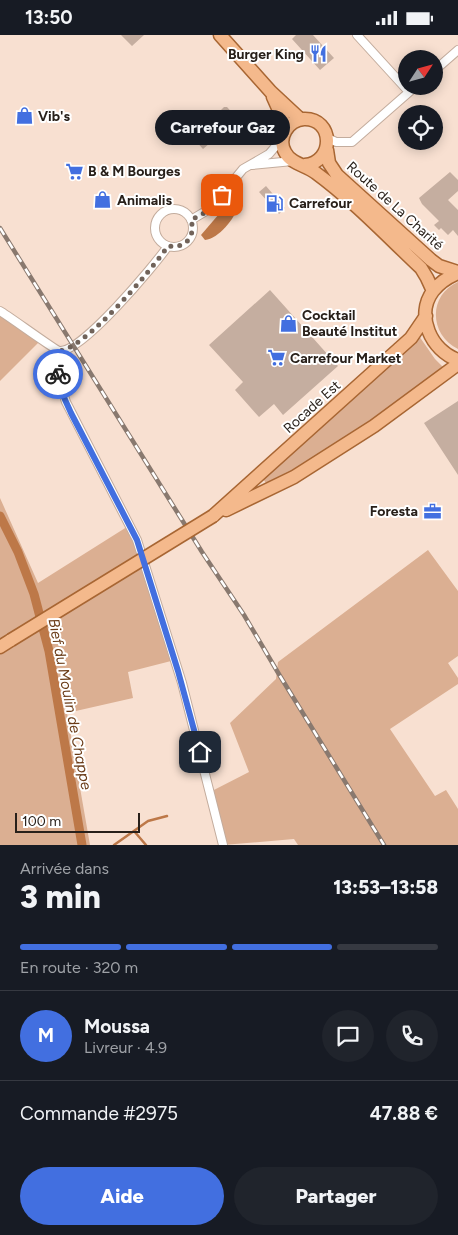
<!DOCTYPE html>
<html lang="fr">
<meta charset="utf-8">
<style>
:root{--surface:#171b24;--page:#20242c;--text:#f1f3f6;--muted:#9ea1a6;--line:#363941;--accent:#426fe0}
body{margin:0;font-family:Figtree,sans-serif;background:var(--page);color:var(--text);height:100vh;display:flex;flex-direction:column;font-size:19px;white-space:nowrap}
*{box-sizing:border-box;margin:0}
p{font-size:16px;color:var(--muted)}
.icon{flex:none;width:28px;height:28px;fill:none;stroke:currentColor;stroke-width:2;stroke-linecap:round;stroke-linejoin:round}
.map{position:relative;height:810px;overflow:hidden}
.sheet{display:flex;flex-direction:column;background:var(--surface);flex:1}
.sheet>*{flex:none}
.needle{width:32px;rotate:54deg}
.controls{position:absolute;left:398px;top:15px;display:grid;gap:10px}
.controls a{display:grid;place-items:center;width:45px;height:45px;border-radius:50%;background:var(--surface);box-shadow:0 2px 12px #0003;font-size:25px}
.scale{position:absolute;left:15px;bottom:12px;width:125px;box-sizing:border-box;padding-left:5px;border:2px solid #28201a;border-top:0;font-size:14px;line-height:18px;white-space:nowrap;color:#28201a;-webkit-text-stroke:4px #fff;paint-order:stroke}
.pin{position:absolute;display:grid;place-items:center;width:42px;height:42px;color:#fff;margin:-21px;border-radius:10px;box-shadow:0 2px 8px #0006}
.courier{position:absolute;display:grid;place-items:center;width:50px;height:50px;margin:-25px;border:4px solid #426fe0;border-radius:50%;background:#fff;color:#222;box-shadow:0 1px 6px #0007}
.bubble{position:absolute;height:35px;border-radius:18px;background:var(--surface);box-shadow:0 2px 12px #0003;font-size:16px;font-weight:800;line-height:35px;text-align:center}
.head em{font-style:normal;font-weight:800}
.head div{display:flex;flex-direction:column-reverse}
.head{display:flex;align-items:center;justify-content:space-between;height:85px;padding:0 20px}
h1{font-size:32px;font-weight:800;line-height:38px}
.bar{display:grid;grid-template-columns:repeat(4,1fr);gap:8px 5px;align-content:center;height:60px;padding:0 20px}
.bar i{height:6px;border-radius:4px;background:var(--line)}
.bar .active{background:var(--accent)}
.bar p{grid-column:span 4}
.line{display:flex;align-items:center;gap:12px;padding:0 20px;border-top:1px solid var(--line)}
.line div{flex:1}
.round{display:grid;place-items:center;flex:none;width:52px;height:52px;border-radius:26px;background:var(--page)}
.cta{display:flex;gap:10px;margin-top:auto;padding:10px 20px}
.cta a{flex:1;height:58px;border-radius:30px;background:var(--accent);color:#fff;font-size:20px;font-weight:800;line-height:58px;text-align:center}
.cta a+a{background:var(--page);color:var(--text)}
.status{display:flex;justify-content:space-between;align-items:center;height:35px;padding:0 25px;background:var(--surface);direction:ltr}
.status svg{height:14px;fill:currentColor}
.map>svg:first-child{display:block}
.green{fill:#dbaf92}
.water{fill:#bd7848}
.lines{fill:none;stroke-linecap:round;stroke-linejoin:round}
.stream{stroke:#bd7848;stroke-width:2.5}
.canal{stroke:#bd7848;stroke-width:9}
.building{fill:#c5aea0}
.street-casing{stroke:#c3ac9d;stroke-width:10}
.primary-casing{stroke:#a86633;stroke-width:15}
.street{stroke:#fff;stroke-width:8}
.primary{stroke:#f4b98c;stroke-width:12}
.rail-casing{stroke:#89796f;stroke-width:4.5}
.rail{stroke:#fff;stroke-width:2.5;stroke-dasharray:8;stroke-linecap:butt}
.primary-bridge-casing{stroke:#a86633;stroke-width:15;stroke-linecap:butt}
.primary-bridge{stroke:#f4b98c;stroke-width:12}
.done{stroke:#71635a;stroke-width:5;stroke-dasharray:0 9}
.route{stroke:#426fe0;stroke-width:6}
.labels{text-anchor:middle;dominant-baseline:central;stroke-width:4;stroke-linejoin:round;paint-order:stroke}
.poi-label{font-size:14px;font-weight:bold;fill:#28201a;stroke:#fff;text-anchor:start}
.street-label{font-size:14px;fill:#28201a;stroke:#fff}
.water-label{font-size:15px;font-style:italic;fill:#6a3b17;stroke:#fff}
</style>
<div class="status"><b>13:50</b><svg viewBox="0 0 49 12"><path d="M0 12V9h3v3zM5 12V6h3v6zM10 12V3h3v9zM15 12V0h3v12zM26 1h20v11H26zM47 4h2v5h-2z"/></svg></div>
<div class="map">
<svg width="458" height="810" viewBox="0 0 458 810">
<rect width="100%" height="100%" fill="#f8e0d1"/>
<path class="green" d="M458 247V314C429 300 428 260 458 247Z
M0 276 41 305 0 346Z
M419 301 435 324 444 333 388 376 268 451 261 441Z
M0 463 38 548 130 490 175 625 128 637 133 663 67 678 90 810H0Z
M428 515 458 556V621L448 628 458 643V649L390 694 435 761 446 755 458 774V810H298L294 804 223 810 210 757 249 737 230 688 276 644 278 627Z"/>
<path class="water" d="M231 165 238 170C236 183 218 204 205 205L201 200Z"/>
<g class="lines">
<path class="stream" d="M134 796 146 810
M114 810 148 786 167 781"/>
<path class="canal" d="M0 481 18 517 34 559 49 616 82 810"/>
</g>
<path class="building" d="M121 0H144L132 11Z
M296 0H313L334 23 320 35 292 4Z
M224 72H227L237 83V85L203 114 193 103Z
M450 137 458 145V156L448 165 458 175V201L453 195 448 200 441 193 439 195 434 190 439 186 422 169 419 163Z
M266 151 285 173 279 179 259 157Z
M270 255 338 331 283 380 274 369 259 382 235 355 243 347 209 310Z
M458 366V440L424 388Z"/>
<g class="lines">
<defs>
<path id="street" d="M357 0 409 57
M434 36 458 15
M328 103 336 107H352L416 51
M252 130 293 126
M155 193a19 19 0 1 1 38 0a19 19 0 1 1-38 0Z
M191 185 211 173 243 134 269 119 282 104
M0 276C9 281 56 316 60 316 82 317 154 231 168 211
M58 316 60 348 66 367 137 505 182 648 223 810"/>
<path id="primary" d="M220 0 271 57 300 84
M273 62 287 93
M327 115 329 128 337 140 431 225 439 231 458 237
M305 130C335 127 334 83 304 84 288 85 277 103 285 117 291 129 306 130 316 138 354 166 387 201 421 233L427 243 433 256
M458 238C448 242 440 247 433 256 415 280 431 316 458 325
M226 475 294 442 374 391 458 329
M213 481 411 303 426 281
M0 612 11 605"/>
</defs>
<use href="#street" class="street-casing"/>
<use href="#primary" class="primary-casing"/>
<use href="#street" class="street"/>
<use href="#primary" class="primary"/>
<defs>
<path id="rail" d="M0 193 202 517 244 580 280 641 384 810"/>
</defs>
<use href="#rail" class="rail-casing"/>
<use href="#rail" class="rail"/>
<defs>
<path id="primary-bridge" d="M11 605 213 481"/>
</defs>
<use href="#primary-bridge" class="primary-bridge-casing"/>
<use href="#primary-bridge" class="primary-bridge"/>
</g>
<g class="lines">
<path class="done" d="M58 339V316C85 315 152 234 168 211 185 214 196 202 191 185L212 174 222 160"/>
<path class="route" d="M58 339 62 358 71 378 137 505 178 636 200 717"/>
</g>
<defs>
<symbol id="restaurant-bare" viewBox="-9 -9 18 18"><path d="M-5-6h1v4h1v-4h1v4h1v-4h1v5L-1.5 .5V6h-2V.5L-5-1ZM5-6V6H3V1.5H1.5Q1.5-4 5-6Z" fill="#426fe0" stroke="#fff" stroke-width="2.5" paint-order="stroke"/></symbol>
<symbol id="shop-bare" viewBox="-9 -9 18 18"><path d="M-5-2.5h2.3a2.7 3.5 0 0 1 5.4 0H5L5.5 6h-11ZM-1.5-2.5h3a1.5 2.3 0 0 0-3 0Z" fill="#426fe0" stroke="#fff" stroke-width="2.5" paint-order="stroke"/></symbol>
<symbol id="supermarket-bare" viewBox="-9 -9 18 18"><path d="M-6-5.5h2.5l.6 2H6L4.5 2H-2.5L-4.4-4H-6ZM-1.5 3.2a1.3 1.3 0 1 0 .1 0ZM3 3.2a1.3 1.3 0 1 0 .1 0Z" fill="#426fe0" stroke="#fff" stroke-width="2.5" paint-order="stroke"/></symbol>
<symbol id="fuel-bare" viewBox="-9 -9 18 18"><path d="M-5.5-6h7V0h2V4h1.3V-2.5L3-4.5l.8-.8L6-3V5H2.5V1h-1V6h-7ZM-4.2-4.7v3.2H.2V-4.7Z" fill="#426fe0" stroke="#fff" stroke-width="2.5" paint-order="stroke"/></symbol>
<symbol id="office-bare" viewBox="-9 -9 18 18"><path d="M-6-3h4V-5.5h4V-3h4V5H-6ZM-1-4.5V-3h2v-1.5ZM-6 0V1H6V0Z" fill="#426fe0" stroke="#fff" stroke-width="2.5" paint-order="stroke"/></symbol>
</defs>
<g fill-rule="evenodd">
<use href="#restaurant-bare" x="306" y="6" width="25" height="25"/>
<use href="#shop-bare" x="12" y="68" width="25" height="25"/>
<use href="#supermarket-bare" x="62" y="124" width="25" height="25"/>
<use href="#shop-bare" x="90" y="152" width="25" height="25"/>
<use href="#fuel-bare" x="262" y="156" width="25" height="25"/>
<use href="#shop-bare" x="276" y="276" width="25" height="25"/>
<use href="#supermarket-bare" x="264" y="310" width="25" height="25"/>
<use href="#office-bare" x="420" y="464" width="25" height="25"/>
</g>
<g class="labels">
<g class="poi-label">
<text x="304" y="19" text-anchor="end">Burger King</text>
<text x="38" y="81">Vib's</text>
<text x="88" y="136">B &amp; M Bourges</text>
<text x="117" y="165">Animalis</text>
<text x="289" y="168">Carrefour</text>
<text x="302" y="280">Cocktail<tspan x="302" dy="16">Beauté Institut</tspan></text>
<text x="290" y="323">Carrefour Market</text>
<text x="418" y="476" text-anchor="end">Foresta</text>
</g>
<g class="street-label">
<text transform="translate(395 171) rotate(42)">Route de La Charité</text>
<text transform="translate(312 372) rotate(-42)">Rocade Est</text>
</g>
<g class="water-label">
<text transform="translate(70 669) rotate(79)">Bief du Moulin de Chappe</text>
</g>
</g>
</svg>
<div class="controls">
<a><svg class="needle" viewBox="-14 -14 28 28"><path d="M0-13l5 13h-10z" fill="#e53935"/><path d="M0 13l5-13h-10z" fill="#9ea1a6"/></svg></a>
<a><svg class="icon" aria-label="locate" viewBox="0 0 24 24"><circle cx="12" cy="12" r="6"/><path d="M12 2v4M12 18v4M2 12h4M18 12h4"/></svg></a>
</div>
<div class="scale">100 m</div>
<div class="pin" style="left:222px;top:160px;background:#ea580c"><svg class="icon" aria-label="bag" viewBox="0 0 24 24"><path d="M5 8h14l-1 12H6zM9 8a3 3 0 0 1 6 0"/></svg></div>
<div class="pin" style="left:200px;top:717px;background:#1f2937"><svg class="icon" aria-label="home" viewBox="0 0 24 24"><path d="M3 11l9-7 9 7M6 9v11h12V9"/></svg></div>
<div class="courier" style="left:58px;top:339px"><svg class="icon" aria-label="bike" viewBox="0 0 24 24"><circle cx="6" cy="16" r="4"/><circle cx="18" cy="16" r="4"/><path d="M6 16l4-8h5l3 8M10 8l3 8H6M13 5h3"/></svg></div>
<div class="bubble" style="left:155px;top:75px;width:135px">Carrefour Gaz</div>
</div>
<section class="sheet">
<div class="head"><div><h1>3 min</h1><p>Arrivée dans</p></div><em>13:53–13:58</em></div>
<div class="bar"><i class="active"></i><i class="active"></i><i class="active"></i><i></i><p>En route · 320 m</p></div>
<div class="line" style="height:90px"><b class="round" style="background:var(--accent);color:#fff">M</b><div><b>Moussa</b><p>Livreur · 4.9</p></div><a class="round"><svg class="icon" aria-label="chat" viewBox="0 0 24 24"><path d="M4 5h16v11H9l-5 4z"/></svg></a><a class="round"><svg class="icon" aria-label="phone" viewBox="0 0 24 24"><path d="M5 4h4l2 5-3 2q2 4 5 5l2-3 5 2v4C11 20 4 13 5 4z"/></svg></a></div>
<div class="line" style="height:65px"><div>Commande #2975</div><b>47.88 €</b></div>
<div class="cta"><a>Aide</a><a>Partager</a></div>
</section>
